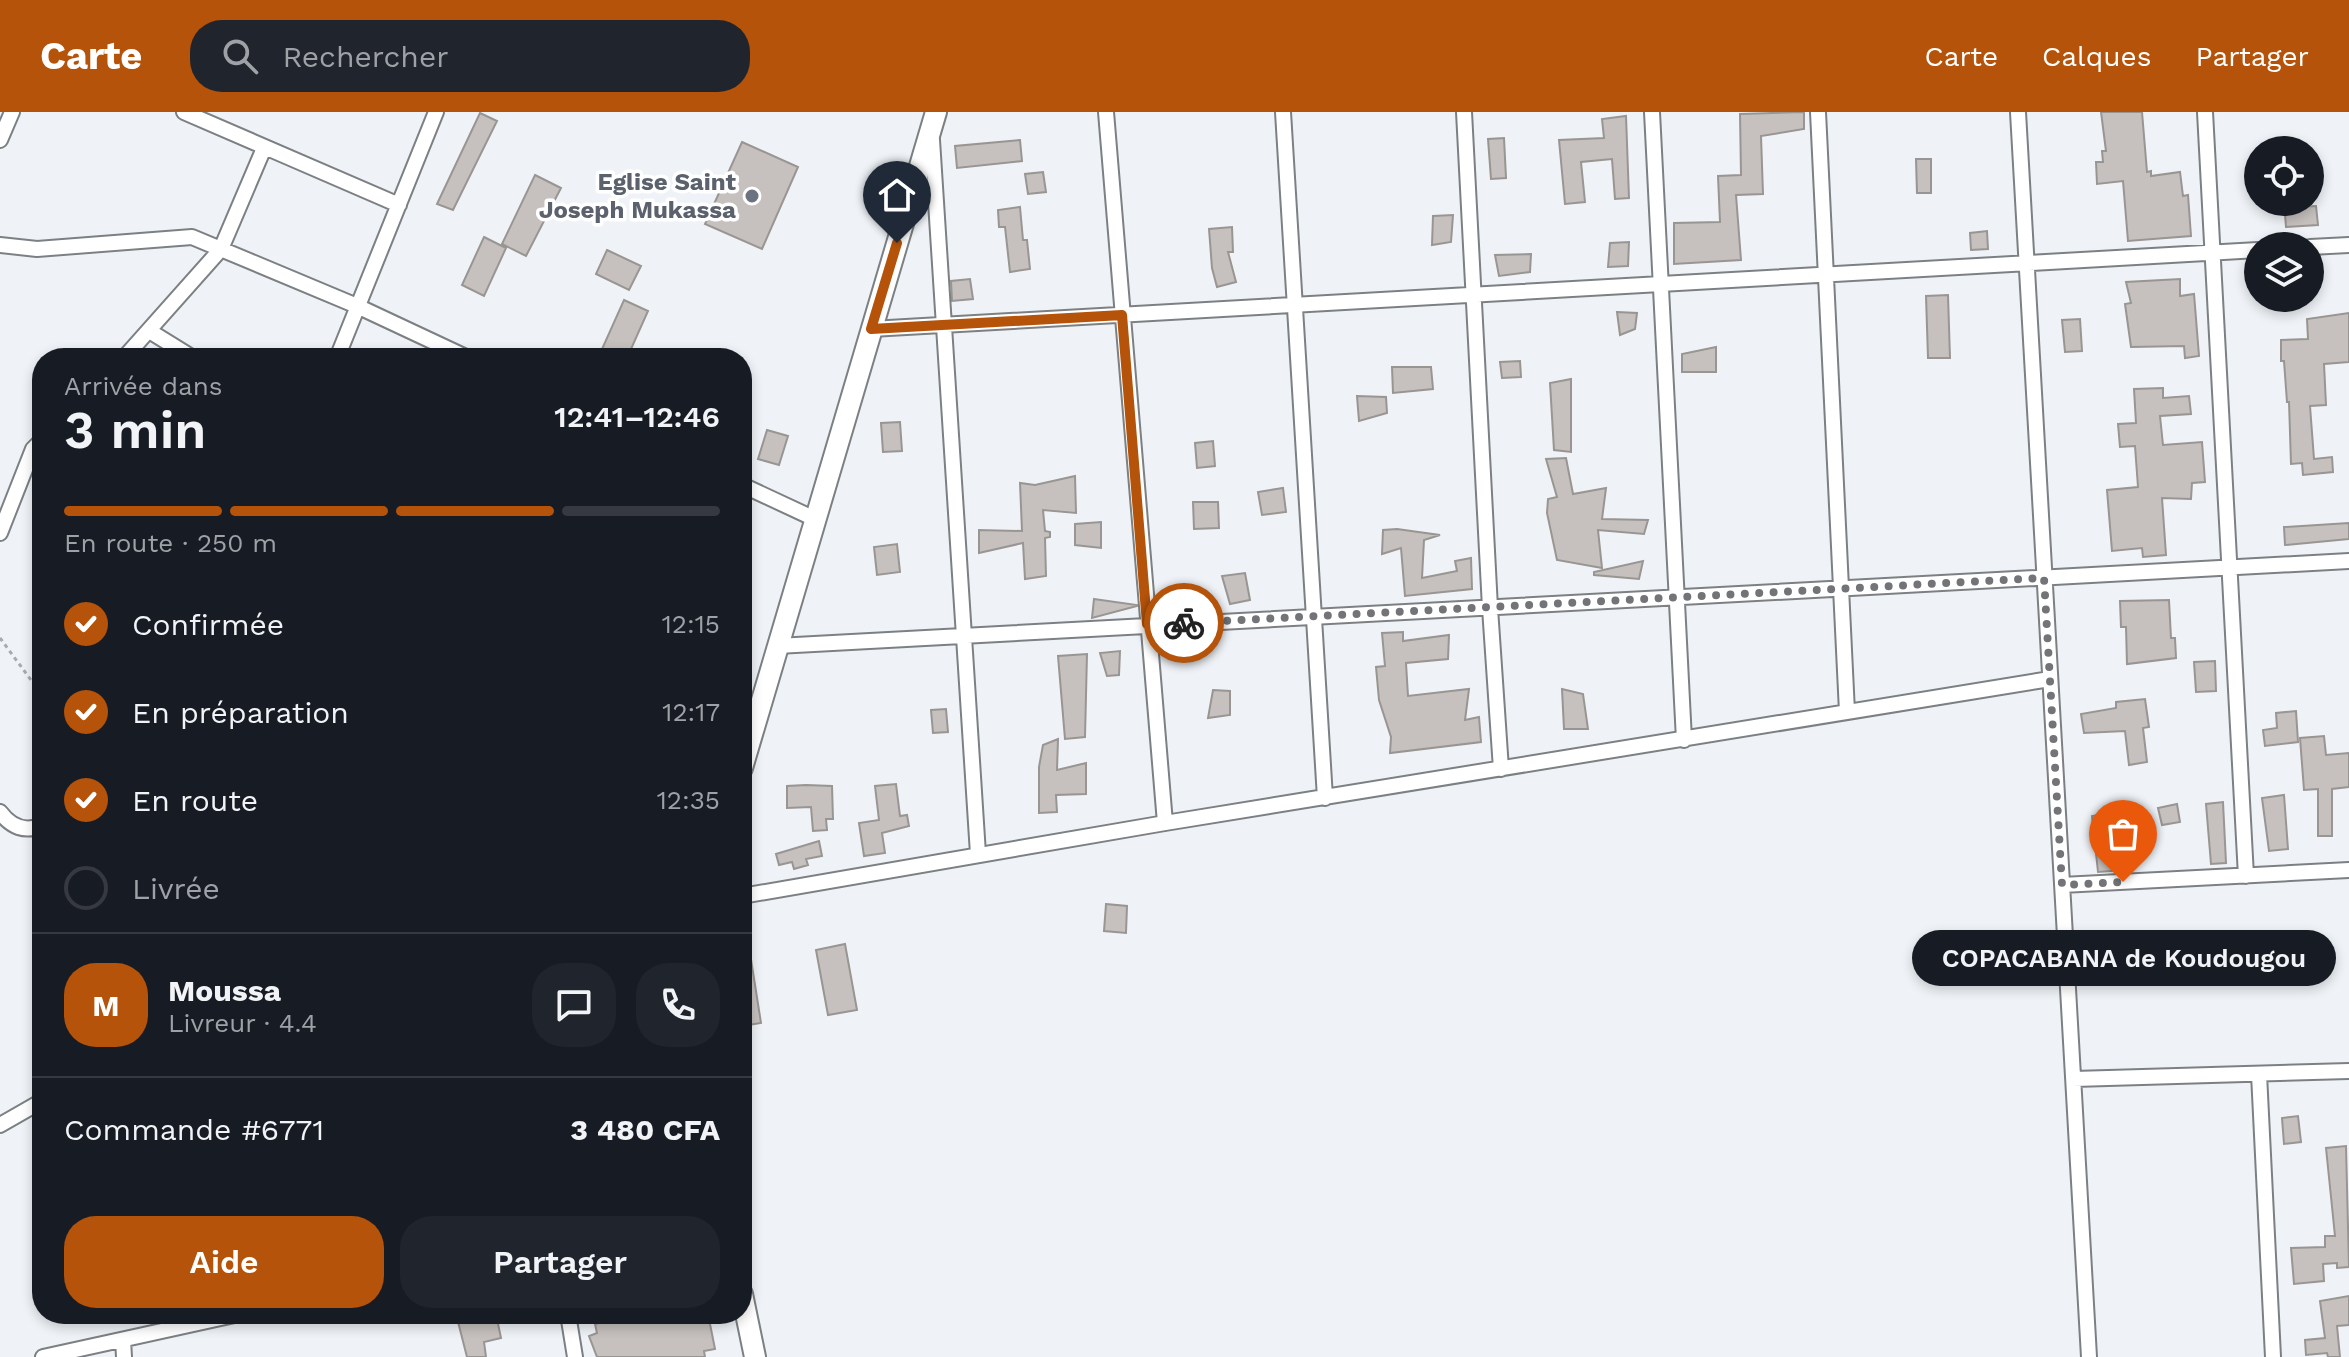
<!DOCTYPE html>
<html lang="fr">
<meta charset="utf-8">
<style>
:root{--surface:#171b24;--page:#20242c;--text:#f1f3f6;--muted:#9ea1a6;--line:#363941;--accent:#b45309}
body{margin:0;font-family:"Work Sans",sans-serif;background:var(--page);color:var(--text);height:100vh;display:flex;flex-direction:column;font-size:30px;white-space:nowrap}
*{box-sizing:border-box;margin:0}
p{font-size:26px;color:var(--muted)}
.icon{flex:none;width:44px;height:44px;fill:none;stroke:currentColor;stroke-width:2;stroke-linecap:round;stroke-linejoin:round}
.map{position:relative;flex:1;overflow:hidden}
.panel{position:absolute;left:32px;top:236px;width:720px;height:976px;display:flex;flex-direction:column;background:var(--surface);border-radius:32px;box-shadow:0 4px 12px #0003}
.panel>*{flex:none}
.controls{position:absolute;left:2244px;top:24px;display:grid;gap:16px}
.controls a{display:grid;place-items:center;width:80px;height:80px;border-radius:50%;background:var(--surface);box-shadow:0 4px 12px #0003;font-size:40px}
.pin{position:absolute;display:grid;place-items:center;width:68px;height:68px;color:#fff;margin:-82px -34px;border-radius:50% 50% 50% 0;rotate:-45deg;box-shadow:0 0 8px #0007}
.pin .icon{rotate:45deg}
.courier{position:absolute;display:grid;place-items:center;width:80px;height:80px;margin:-40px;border:6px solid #b45309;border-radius:50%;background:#fff;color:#222;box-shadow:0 2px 10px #0007}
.bubble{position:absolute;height:56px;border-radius:28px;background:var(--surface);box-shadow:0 4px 12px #0003;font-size:26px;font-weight:600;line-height:56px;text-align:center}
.overview em{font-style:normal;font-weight:600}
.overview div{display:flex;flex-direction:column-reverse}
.overview{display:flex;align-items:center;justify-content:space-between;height:136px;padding:0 32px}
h1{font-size:52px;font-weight:600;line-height:60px}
.bar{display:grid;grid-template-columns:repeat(4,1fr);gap:12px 8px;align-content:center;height:96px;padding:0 32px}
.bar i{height:10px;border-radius:6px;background:var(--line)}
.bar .active{background:var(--accent)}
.bar p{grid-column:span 4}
.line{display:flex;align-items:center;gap:20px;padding:0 32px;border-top:2px solid var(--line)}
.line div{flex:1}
.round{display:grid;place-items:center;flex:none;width:84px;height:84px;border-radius:32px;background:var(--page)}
ol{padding:0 32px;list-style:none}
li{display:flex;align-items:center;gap:24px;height:88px}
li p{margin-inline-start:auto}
li .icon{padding:8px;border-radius:50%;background:var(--accent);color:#fff;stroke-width:4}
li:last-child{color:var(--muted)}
li i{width:44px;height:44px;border:4px solid var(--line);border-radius:50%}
.cta{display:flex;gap:16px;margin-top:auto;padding:16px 32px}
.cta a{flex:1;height:92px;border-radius:32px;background:var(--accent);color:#fff;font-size:32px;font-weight:600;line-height:92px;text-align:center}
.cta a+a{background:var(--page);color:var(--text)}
header{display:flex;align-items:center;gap:48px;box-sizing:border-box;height:112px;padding:0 40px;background:var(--accent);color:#fff}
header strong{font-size:38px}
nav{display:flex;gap:44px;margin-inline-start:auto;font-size:28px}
.search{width:560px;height:72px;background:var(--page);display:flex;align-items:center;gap:20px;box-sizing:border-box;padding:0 28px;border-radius:32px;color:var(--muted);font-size:30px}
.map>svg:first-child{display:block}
.building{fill:#c6c1be;stroke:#999592;stroke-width:2}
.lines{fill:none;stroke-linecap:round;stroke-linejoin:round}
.street-casing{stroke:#7c8083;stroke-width:18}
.secondary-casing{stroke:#7c8083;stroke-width:24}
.path{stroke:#a7aaae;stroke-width:3;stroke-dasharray:4 4;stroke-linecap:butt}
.street{stroke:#fff;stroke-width:14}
.secondary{stroke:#fff;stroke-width:20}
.done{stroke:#727477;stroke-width:8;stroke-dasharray:0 14.4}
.route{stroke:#b45309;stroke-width:10}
.worship-dot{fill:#6b7280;stroke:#fff;stroke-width:3}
.labels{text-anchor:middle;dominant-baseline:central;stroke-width:7;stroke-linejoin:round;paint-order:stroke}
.worship-label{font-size:24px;font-weight:bold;fill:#5b616d;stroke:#fff;text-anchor:end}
</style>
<header>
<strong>Carte</strong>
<div class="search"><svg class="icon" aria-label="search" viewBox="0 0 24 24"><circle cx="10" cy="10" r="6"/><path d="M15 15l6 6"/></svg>Rechercher</div>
<nav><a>Carte</a><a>Calques</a><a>Partager</a></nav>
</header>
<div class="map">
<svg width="2349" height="1245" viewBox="0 0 2349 1245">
<rect width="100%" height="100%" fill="#eff3f7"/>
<path class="building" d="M1804 0V17L1761 24 1763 82 1736 83 1741 148 1674 152V111L1720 110 1718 64 1741 63 1740 2Z
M2101 0H2142L2147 60 2151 59V64L2180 60 2183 84 2188 83 2191 124 2128 129 2123 69 2097 72 2096 50H2103L2102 39H2106Z
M480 1 497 9 453 98 437 92Z
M1626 4 1629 86 1615 87 1612 47 1581 50 1585 90 1565 92 1559 28 1604 26 1602 7Z
M1504 26 1506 66 1491 67 1488 27Z
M1020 28 1022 49 957 56 955 34Z
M742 30 798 55 762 137 705 112Z
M1916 47H1931V81H1917Z
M1043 60 1046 80 1028 82 1025 62Z
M535 63 561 76 526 144 502 132Z
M2284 90H2299V95L2316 94 2318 113 2286 115Z
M1020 95 1023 128H1027L1030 157 1010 160 1005 115H999L998 98Z
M1453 103 1451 130 1432 133 1433 104Z
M1232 115 1233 140H1228L1236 170 1217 175 1212 156 1209 117Z
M1987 119 1988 137 1971 138 1970 121Z
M484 125 506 136 484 184 462 173Z
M1629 130 1628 154 1608 155 1610 131Z
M607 138 641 154 629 178 596 162Z
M1531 142 1530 160 1499 164 1495 143Z
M970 167 973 187 952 189 951 169Z
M2180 167V184L2194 182 2199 244 2185 246 2184 234 2131 235 2125 192 2131 191 2126 170Z
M1948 183 1950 246H1928L1926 184Z
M624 188 648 199 627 246H598Z
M1617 200 1637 201 1635 217 1620 223Z
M2349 201V250L2324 252 2326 293 2310 294 2314 347 2332 345 2333 360 2303 363 2302 351 2291 352 2289 290H2287L2284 249H2281V228L2308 227 2307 207Z
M2080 207 2082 239 2065 240 2062 208Z
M1716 235V260H1682V242Z
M1520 249 1521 265 1502 266 1500 250Z
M1392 255H1431L1433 277 1393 281Z
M1571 267V340L1554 338 1550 271Z
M2163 276V286L2189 284 2191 302 2160 304 2163 333 2202 330 2205 370 2192 371 2191 387 2162 386 2166 443 2143 445 2142 436 2112 439 2107 378 2138 375 2135 334 2120 335 2118 312 2136 311 2134 277Z
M1357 284 1386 285 1387 301 1359 309Z
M900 310 902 339 883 340 881 311Z
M767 318 788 324 779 353 758 347Z
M1213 329 1215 354 1197 356 1195 331Z
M1566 346 1573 382 1606 376 1602 407 1648 408 1644 422 1598 418 1602 456 1557 448 1547 401 1548 387 1557 385 1546 347Z
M1075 364 1076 401 1043 398 1045 419 1050 420V425L1045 426 1046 464 1025 467 1023 431 979 441V418L1022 419 1020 371 1035 373Z
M1283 376 1286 400 1262 403 1258 380Z
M1193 390H1218L1219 416 1194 417Z
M1101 410V436L1075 433V412Z
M2349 411V427L2285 433 2284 415Z
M1397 417 1440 423 1424 428 1422 466 1457 459 1455 449 1471 446 1472 477 1405 484 1401 436 1382 442 1383 418Z
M897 432 900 460 877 463 874 435Z
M1643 449 1639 467 1594 463V460Z
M1245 461 1250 488 1230 492 1222 464Z
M1094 487 1137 493V494L1092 506Z
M2169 488 2171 526H2175L2176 546 2127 552 2126 515H2121L2120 489Z
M1403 520V529L1449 523 1448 547 1406 551 1408 584 1469 577 1465 608 1479 605 1481 630 1390 641 1391 625 1379 588 1376 555 1385 554 1382 521Z
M1120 539 1119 563 1107 564 1100 541Z
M1087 542 1085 625 1065 627 1058 544Z
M2215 549 2216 579 2196 580 2194 550Z
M1562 577 1583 582 1588 617H1564Z
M1213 578 1230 579V603L1208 606Z
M2145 587 2149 615 2143 616 2147 650 2129 653 2125 619 2084 621 2081 602 2116 596V590Z
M946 597 948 620 933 621 931 598Z
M2296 599 2298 630 2265 634 2263 618 2277 616 2276 601Z
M2324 624 2326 643 2349 641V675L2332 677V724H2318V677L2304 678 2300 626Z
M1058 627 1057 658 1086 651V682L1056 683 1057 700 1039 701V655L1043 633Z
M896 672 900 704 907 703 909 714 882 721 885 741 864 744 859 711 879 708 875 674Z
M806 673 832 674 833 707H826L827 718 813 719 811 695 787 696V674Z
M2284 683 2288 737 2269 739 2262 686Z
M2223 690 2226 751 2211 752 2206 692Z
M2177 692 2180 710 2162 713 2158 696Z
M2119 700 2125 758 2098 760 2092 704Z
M819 729 822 744 806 747 808 753 794 757 792 750 779 753 776 742Z
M1106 792 1127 794 1126 821 1104 819Z
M845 832 857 898 828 903 816 838Z
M750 841 761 911 742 914V842Z
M2298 1004 2301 1030 2284 1032 2282 1006Z
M2346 1034 2349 1155 2337 1156V1151L2323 1152 2324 1169 2294 1172 2291 1136 2325 1135V1124H2335L2326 1036Z
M2349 1184V1213L2337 1214 2340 1245H2328L2327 1241 2306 1243 2305 1228 2325 1226 2320 1189Z
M456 1202H496L501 1226 484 1230 486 1245H467Z
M652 1202H708L715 1237 704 1239 705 1245H597L589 1224 597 1221 595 1212 630 1203V1206Z"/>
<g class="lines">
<defs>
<path id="street" d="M184 0 399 93
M1106 0 1165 711
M1283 0 1325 686
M1464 0 1490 496 1501 657
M1652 0 1684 628
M1818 0 1847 600
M2018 0 2089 1245
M2205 0 2246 764
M0 28 12 0
M932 28 978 742
M0 133 37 137 192 125 357 194 468 246
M2310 135 2349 133
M871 217 2258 138
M151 220 193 246
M124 246 221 137 264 36
M337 246 436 0
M742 373 815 407
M0 421 33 337 42 328
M777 534 2349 449
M0 700C11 715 25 721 42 713
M2062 773 2349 758
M742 784 1165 711 2050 567
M2259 962 2273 1245
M2074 967 2349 959
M0 1013 42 989
M568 1202 575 1245
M123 1228 124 1245
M43 1245 239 1202"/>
<path id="secondary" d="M742 656 936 0
M742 1182 755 1245"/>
</defs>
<use href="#street" class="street-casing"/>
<use href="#secondary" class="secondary-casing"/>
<path class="path" d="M0 526 42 583"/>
<use href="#street" class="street"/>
<use href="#secondary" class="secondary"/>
</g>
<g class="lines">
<path class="done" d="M1184 511 2044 466 2062 773 2123 770"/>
<path class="route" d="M897 131 871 217 1122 203 1147 512 1184 511"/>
</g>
<circle class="worship-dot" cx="752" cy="84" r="8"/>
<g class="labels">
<g class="worship-label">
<text x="736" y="70">Eglise Saint<tspan x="736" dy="28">Joseph Mukassa</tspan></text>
</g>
</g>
</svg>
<div class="controls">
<a><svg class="icon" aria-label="locate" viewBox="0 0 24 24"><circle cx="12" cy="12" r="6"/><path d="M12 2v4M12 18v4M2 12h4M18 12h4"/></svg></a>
<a><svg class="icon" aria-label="layers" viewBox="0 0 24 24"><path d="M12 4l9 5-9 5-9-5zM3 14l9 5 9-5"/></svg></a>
</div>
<div class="pin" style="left:2123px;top:770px;background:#ea580c"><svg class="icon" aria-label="bag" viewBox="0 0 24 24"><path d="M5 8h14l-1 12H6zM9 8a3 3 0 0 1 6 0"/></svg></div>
<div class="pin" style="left:897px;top:131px;background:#1f2937"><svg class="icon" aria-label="home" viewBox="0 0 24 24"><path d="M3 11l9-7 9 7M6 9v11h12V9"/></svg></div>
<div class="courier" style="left:1184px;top:511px"><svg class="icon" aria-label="bike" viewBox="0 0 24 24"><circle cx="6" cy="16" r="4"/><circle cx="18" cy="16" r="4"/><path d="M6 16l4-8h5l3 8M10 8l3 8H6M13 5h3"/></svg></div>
<div class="bubble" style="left:1912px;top:818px;width:424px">COPACABANA de Koudougou</div>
<section class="panel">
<div class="overview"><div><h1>3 min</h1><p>Arrivée dans</p></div><em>12:41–12:46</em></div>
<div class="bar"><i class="active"></i><i class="active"></i><i class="active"></i><i></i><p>En route · 250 m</p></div>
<ol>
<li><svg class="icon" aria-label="check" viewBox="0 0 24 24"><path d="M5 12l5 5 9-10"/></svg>Confirmée<p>12:15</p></li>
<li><svg class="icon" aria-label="check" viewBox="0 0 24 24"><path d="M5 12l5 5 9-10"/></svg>En préparation<p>12:17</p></li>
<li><svg class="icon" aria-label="check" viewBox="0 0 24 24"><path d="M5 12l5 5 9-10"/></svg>En route<p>12:35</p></li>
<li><i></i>Livrée</li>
</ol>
<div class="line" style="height:144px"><b class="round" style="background:var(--accent);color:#fff">M</b><div><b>Moussa</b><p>Livreur · 4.4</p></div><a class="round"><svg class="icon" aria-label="chat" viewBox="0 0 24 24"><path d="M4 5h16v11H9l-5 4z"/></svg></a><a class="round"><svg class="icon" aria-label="phone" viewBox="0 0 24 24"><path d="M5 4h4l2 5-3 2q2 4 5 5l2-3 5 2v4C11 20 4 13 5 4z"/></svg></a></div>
<div class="line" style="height:104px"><div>Commande #6771</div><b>3 480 CFA</b></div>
<div class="cta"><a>Aide</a><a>Partager</a></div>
</section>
</div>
